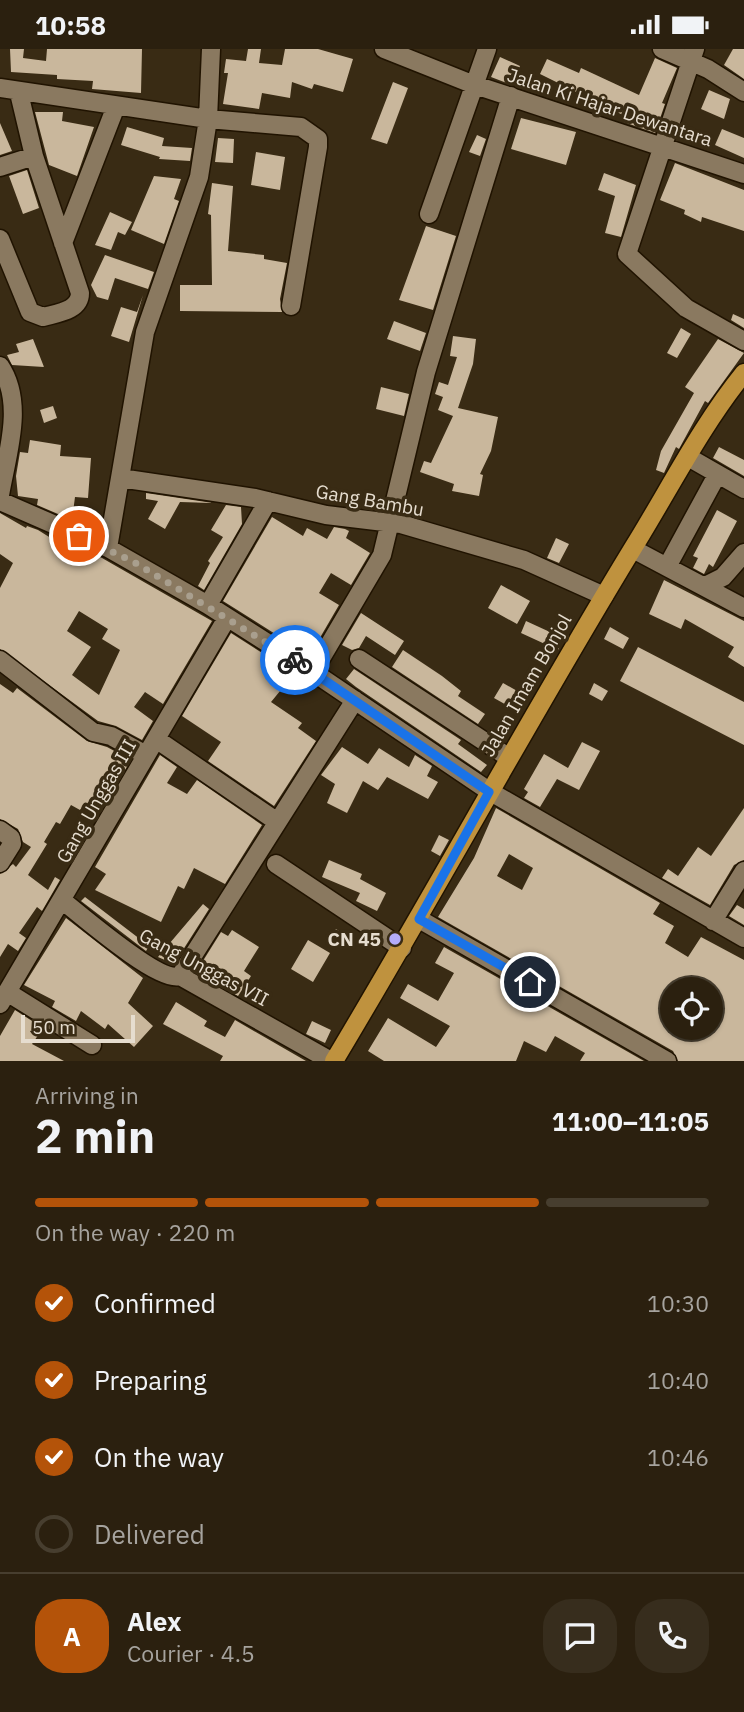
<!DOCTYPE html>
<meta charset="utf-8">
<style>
:root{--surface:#2b200f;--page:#372d1d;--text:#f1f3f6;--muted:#a6a39e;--line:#473e2f;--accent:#b45309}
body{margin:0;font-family:"IBM Plex Sans",sans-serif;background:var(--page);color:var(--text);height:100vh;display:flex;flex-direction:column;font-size:26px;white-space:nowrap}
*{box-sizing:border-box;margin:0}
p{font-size:23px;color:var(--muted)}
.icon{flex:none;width:38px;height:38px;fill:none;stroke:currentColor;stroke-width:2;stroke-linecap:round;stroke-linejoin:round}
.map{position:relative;height:1012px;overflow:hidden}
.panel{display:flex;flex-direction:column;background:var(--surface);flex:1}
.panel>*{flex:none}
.fabs{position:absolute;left:660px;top:928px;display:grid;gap:14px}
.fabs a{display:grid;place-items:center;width:63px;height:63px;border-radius:50%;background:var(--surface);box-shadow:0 2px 5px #0004,0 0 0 2px var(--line);font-size:35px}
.scale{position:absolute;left:21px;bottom:18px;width:114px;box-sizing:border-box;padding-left:7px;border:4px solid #e6ddcf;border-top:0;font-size:19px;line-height:24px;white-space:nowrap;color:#e6ddcf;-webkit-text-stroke:5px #392b14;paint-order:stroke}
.pin{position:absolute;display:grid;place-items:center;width:60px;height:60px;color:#fff;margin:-30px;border:4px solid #fff;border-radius:50%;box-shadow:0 2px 7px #0007}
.courier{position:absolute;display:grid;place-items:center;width:70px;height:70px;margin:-35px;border:5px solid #1a73e8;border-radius:50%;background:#fff;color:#222;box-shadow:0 2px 9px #0007}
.overview em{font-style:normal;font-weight:800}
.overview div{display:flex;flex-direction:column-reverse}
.overview{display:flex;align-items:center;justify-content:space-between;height:119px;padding:0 35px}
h1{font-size:46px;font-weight:800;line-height:52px}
.bar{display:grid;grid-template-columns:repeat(4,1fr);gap:10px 7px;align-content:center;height:84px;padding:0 35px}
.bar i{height:9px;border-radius:5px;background:var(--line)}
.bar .active{background:var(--accent)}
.bar p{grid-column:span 4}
.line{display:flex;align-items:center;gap:18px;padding:0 35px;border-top:2px solid var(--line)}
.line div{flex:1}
.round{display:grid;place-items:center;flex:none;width:74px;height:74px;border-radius:28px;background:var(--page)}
ol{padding:0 35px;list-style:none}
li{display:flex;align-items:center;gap:21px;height:77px}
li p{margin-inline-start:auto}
li .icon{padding:7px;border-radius:50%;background:var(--accent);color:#fff;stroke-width:4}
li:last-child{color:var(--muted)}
li i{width:38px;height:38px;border:4px solid var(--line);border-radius:50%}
.status{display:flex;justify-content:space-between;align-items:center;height:49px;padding:0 35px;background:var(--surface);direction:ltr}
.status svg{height:19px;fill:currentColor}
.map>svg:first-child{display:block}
.building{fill:#c9b79c;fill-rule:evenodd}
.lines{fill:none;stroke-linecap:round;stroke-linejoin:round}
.minor-casing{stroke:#201300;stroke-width:21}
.major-casing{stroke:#201300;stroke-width:21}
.minor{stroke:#8a7960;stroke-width:18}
.major{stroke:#bf923e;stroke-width:18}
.done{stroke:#a99f8e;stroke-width:7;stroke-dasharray:0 12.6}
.route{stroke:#1a73e8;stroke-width:9}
.poi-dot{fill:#b4acf9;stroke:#392b14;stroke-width:2.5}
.labels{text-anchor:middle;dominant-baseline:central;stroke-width:7;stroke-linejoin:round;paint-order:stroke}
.street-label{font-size:19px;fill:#e6ddcf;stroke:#392b14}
.poi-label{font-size:19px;font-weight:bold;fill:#e6ddcf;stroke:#392b14;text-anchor:end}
</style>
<div class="status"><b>10:58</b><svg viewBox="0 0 49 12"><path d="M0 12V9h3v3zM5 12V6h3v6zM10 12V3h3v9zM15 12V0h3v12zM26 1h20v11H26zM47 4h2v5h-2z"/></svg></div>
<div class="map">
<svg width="744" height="1012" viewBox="0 0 744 1012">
<rect width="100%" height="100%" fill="#392b14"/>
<path class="building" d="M10 0H24L23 9 46 12 47 0H142L141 44 92 40 93 32 57 30V26L11 23Z
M248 0H261L259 14 282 16 285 0H318L353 10 343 43 314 35 312 40 292 33 290 49 262 44 259 60 223 55 228 24H224L226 10 246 12Z
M733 0H744V30L724 16Z
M500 8 520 17 512 36 491 28Z
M655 9 677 19 662 54 665 55 655 84 624 73 627 68 540 25 547 10 579 24 581 19 639 46Z
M393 33 408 39 387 95 371 90Z
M709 41 730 50 724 70 701 60Z
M35 63H63L62 72 94 78 77 127 49 116Z
M521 69 576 83 566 116 511 100Z
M0 74 12 102 0 106Z
M127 78 164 89 162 97 192 99 190 112 159 110 160 108 121 96Z
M722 80 744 89V109L715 96Z
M477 86 486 90 480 107 469 103Z
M218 89 234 90 233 114 215 113Z
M256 103 285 108 280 141 251 136Z
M675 114 744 141V182L702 168 701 173 684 165 685 161 660 151Z
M27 121 39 159 23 165 9 127Z
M604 124 636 136 621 188 605 184 615 147 598 141Z
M154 127 181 130 174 150 179 152 164 195 131 181Z
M212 134 233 137 228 202 264 206V210L287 214 280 250 282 263 180 262V236H212L211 166 208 165Z
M110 163 132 173 125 186 118 183 111 201 95 196Z
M426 177 456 187 433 261 399 251Z
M105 206 154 223 148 240 115 229 108 251 97 248 91 236Z
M143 246 129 293 111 287 121 258 137 263Z
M733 265 744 270V279L731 271Z
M394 272 426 284 420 302 387 290Z
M681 279 691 285 677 309 667 304Z
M453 287 476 290 473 315 458 359 498 368 491 402 480 425 483 426 479 447 452 442 454 435 420 423 424 412 431 414 453 367 438 361 443 348 435 345 439 333 448 336 457 308 450 307Z
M33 290 44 318 12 316 7 306 19 303 16 295Z
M718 290 744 304 708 354 705 352 679 400 676 398 664 424 656 421 661 402 694 344 685 338Z
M381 338 409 345 404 367 376 360Z
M53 357 57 369 44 374 40 361Z
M30 391 61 396 60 407 91 409 88 449 75 448 72 471 37 456 38 450 18 447 16 427 20 403 28 404Z
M719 398 744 411V427L713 409Z
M146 444 213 454 180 453 165 480 148 470 158 452 146 450Z
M226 456 241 458 242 475 204 541 198 537 210 514 208 512 223 488 211 481Z
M717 461 737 472 713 518 709 515 704 525 693 519 698 509 693 507Z
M0 464 26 479 27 477 38 481 70 501 72 497 88 509 91 504 102 509 212 572 163 655 145 643 134 658 153 672 142 691 116 677 98 672 0 600V539L13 514 0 505ZM79 562 108 580 102 590 120 601 99 646 72 626 91 598 67 582Z
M272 468 303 487 307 479 327 490 334 478 345 480 349 482 346 489 370 504 351 536 331 524 319 544 339 556 314 599 284 581 280 588 223 552Z
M556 489 569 495 559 514 547 509Z
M664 531 744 572V618L728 608 734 598 685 570 681 580 649 565Z
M501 536 530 552 517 575 488 559Z
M361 564 404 592 395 606 366 587 359 599 352 601 342 596Z
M526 572 563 589 558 601 521 584Z
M610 578 629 589 623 600 604 590Z
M231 584 290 622 285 636 271 653 302 674 298 679 316 692 274 757 208 712 221 693 182 667Z
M638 598 744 653V696L620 632Z
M403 601 442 627 461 642 458 647 485 665 478 675 392 618Z
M354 620 461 691 458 695 487 716 481 723 356 638 346 630Z
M503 634 526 647 517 662 494 649Z
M594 634 608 642 602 652 589 645Z
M0 635 13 644 17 639 87 692 107 698 131 711 96 769 88 765 91 760 84 755 80 761 71 756 60 775 56 773 44 793 47 795 28 826 48 841 55 828 60 831 42 862 37 858 19 884 26 889 18 902 8 895 0 908V825L13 815 16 818 31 798 23 793 18 780 0 770Z
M582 693 600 702 579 741 557 730 540 758 524 749 528 743 524 740 544 705 568 719Z
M342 698 368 715 379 699 409 718 415 706 432 717 427 727 438 733 428 750 387 728 378 741 363 732 347 764 327 754 335 735 321 726Z
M160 706 177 718 167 734 187 745 197 731 262 776 225 835 194 819 184 840 178 837 161 873 95 841 106 825 95 818Z
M496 759 660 854 653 865 674 877 665 894 688 908 701 888 744 911V1012H678L673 1002 438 868 474 809ZM509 805 533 819 522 841 497 827ZM672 940H710V978H672Z
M744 759V811L734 816 710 856 662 829 668 820 678 827 698 798 711 807Z
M439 786 449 791 440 807 431 802Z
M329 811 362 825 360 830 386 844 377 862 356 852 360 844 322 828Z
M85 848 149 897 146 902 81 852Z
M203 855 209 860 174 915 158 908Z
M737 856 744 860V876L729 867Z
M66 869 143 929 128 954 153 977 134 998 108 975 105 980 81 962 76 972 52 958 55 952 24 936Z
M336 880 349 889 342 900 328 891Z
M232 881 259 898 244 922 251 927 238 947 196 923 221 883 228 887Z
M308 891 330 904 313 933 291 920Z
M444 898 644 1012H580L585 1004 555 987 546 1003 524 992 516 1012H384L368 1002 388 969 436 998 450 977 400 949 408 935 438 952 454 924 435 914Z
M176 953 207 972 204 977 225 988 235 971 306 1012H220L223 1007 163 975Z
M15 961 43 979 32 995 64 1012H0V987Z
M312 972 331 981 325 994 306 985Z"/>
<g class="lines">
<defs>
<path id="minor" d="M384 0 472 35 744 125
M662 0 708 20 744 43
M695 0 627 205 686 259 744 292
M0 39 208 70 301 78 318 90V98L291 257
M0 118 34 107
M429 165 487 0
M0 190 30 263 43 268C57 264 80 262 80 244L34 107 19 44
M63 194 116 57
M0 317C25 354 7 405 0 446
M688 408 744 440
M120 429 255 449 326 466 401 475 524 511 604 547
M0 452 108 499 208 556 313 623 489 742 744 889
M108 499 145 283 199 128 208 70 211 0
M633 500 744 559
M668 516 717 426
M705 537 723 528 744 504
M208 556 268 452
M359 610 508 708
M0 611 93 683 111 687 146 706
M313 623 382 506 426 323 511 47
M156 690 276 772
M0 781 11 789 12 795 0 814
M276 815 402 899
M63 852C82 867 159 934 180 927L331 1012
M419 870 667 1012
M713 872 744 822
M180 927 355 651
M7 943 92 996
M0 955 227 569"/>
<path id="major" d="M334 1012C436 842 530 668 633 499 669 441 701 377 744 324"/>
</defs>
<use href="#minor" class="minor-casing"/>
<use href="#major" class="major-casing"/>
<use href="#minor" class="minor"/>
<use href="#major" class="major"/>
</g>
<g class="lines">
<path class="done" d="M79 487 134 513 295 611"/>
<path class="route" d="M295 611 489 743 419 870 530 933"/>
</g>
<circle class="poi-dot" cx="395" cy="890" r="7"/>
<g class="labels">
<g class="street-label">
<text transform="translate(610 58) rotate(18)">Jalan Ki Hajar Dewantara</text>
<text transform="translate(370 451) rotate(10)">Gang Bambu</text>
<text transform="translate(526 636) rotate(-60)">Jalan Imam Bonjol</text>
<text transform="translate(96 752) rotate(-60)">Gang Unggas III</text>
<text transform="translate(204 918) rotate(28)">Gang Unggas VII</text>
</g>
<g class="poi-label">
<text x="381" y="890">CN 45</text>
</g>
</g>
</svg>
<div class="fabs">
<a><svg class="icon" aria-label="locate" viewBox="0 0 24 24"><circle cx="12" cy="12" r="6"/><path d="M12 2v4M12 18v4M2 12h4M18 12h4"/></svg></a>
</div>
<div class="scale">50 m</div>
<div class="pin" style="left:79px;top:487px;background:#ea580c"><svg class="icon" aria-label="bag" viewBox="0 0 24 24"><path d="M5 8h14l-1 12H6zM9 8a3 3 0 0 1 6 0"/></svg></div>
<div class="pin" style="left:530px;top:933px;background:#1f2937"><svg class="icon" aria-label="home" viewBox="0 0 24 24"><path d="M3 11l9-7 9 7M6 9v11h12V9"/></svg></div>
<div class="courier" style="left:295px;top:611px"><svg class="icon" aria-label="bike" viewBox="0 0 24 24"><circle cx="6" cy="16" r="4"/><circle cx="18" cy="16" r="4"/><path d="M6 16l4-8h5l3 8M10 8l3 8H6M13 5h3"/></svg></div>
</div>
<section class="panel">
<div class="overview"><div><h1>2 min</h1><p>Arriving in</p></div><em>11:00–11:05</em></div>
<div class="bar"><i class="active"></i><i class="active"></i><i class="active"></i><i></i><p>On the way · 220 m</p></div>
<ol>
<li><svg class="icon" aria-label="check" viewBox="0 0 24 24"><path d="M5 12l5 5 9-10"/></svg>Confirmed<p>10:30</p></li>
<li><svg class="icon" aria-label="check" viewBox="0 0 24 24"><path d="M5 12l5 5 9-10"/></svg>Preparing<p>10:40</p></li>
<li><svg class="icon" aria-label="check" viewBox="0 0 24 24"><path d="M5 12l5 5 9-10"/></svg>On the way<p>10:46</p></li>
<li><i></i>Delivered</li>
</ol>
<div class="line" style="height:126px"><b class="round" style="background:var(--accent);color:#fff">A</b><div><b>Alex</b><p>Courier · 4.5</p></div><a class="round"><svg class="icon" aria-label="chat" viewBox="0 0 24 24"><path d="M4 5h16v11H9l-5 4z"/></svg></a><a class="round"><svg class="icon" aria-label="phone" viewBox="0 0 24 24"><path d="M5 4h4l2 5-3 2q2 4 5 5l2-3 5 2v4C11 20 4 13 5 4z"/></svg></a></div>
</section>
